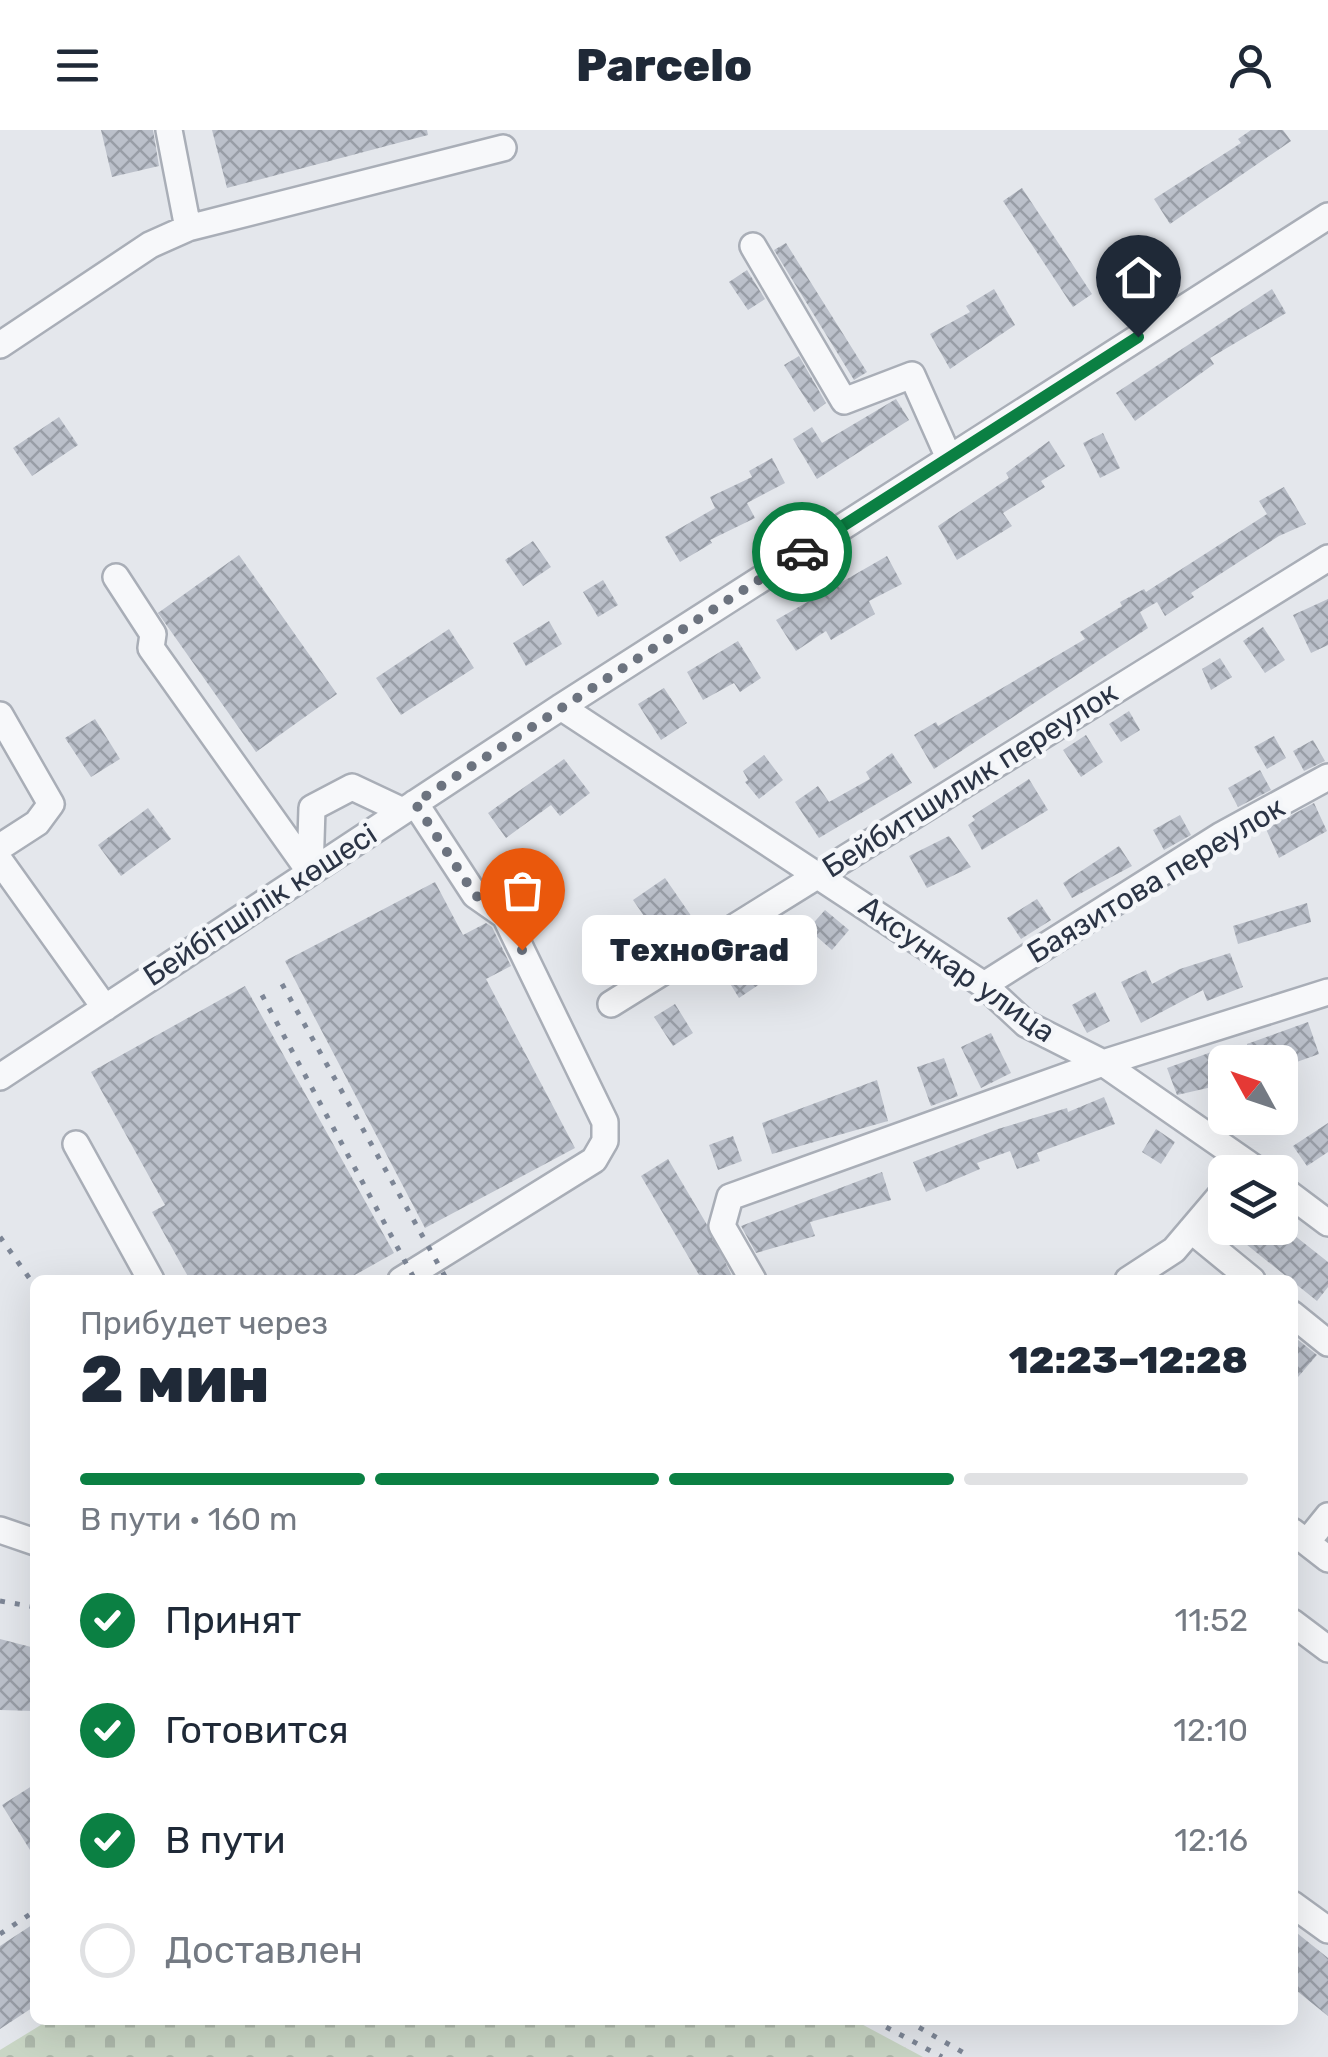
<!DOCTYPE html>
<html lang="ru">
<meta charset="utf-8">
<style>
:root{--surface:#fff;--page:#f6f6f7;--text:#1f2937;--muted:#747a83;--line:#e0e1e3;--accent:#0b8043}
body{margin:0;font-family:Rubik,sans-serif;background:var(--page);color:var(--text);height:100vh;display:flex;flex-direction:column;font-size:38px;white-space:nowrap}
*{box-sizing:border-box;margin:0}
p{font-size:32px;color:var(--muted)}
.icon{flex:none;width:55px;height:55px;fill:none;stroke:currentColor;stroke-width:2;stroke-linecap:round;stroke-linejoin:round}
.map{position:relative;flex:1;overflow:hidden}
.drawer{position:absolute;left:30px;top:1145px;width:1268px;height:750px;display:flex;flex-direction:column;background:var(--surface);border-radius:15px;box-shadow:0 10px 40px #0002}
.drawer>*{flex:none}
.needle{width:65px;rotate:310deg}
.tools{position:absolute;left:1208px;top:915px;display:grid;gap:20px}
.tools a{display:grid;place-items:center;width:90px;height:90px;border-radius:15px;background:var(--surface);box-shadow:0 10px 40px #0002;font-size:50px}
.pin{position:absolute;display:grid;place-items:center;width:85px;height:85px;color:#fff;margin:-102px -42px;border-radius:50% 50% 50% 0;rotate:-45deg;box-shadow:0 0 10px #0007}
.pin .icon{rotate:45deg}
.courier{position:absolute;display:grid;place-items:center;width:100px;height:100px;margin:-50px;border:8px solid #0b8043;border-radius:50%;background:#fff;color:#222;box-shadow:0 2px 12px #0007}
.bubble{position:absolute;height:70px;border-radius:15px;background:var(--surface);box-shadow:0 10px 40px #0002;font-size:32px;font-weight:800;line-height:70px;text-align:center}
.summary em{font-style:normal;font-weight:800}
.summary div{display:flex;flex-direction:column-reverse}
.summary{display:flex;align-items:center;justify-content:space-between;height:170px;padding:0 50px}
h1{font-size:65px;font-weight:800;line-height:75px}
.bar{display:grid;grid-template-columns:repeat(4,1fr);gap:15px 10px;align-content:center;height:120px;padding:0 50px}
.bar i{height:12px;border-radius:8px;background:var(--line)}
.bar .active{background:var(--accent)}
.bar p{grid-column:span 4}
ol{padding:0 50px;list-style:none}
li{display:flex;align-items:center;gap:30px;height:110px}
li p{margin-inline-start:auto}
li .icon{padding:10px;border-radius:50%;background:var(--accent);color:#fff;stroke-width:4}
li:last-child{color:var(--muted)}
li i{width:55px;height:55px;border:5px solid var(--line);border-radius:50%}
header{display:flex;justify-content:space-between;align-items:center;height:130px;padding:0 50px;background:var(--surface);font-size:45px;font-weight:800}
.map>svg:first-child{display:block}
.cemetery{fill:url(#cemetery-stones)}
.building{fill:url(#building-cross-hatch)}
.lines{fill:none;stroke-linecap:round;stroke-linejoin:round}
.minor-casing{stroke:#a9aeb7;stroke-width:30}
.minor{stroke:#f7f8fa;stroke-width:25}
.rail{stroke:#7d8696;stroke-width:5;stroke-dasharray:5 10;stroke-linecap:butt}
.done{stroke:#6c737f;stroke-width:10;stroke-dasharray:0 18}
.route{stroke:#0b8043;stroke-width:12}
.labels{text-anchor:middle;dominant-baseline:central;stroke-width:9;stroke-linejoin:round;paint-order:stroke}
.street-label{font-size:30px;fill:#2b3445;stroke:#f4f6f9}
</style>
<header><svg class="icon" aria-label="menu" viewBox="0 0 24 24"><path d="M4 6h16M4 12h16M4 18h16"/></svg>Parcelo<svg class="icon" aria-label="person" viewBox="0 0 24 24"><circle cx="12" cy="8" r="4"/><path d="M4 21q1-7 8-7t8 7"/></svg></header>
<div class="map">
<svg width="1328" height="1927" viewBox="0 0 1328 1927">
<defs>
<pattern id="cemetery-stones" width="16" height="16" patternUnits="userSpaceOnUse" patternTransform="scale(2.5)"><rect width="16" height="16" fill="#c9d6c5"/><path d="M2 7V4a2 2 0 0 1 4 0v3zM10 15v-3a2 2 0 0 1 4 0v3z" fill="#adb8ab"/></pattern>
<pattern id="building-cross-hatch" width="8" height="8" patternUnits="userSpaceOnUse" patternTransform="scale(2.5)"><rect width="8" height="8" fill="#bbc0ca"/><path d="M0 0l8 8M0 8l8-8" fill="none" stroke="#989da6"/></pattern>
</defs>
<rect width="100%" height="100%" fill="#e4e7ec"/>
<path class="cemetery" d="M49 1890H854L923 1927H0V1920Z"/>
<path class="building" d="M101 0H153L159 36 112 47Z
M212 0H427L428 5 227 58Z
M1251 0H1283L1291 11 1170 94 1154 69 1241 13 1238 9Z
M1022 58 1092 164 1073 177 1003 71Z
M786 113 867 242 854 250 774 120Z
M747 140 765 169 748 180 729 152Z
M994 159 1015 195 950 239 930 204 970 182 966 176Z
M1272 159 1286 183 1210 228 1214 234 1135 291 1116 263Z
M799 226 826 273 814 282 784 235Z
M896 269 909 290 817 349 793 309 812 297 822 313Z
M59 287 78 315 32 346 13 318Z
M1103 303 1120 338 1100 348 1083 313Z
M1049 311 1065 336 1041 351 1045 357 1003 383 1012 396 957 430 938 396 1009 348 1006 343Z
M772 328 785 353 747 373 755 388 710 410 712 413 680 432 665 407 715 378 710 367 752 347 749 341Z
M1284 357 1306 394 1279 406 1191 463 1194 467 1165 486 1157 472 1140 482 1148 498 934 639 914 605 936 592 938 596 1085 509 1080 502 1122 476 1120 472 1144 459 1146 462 1267 384 1259 371Z
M533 411 551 437 523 456 505 430Z
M239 425 337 564 256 622 158 483Z
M887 426 902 454 869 471 875 484 831 510 826 501 796 521 776 490Z
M603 450 618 475 598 487 583 462Z
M1328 469V515L1311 523 1293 485Z
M549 491 562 514 526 536 513 513Z
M1263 497 1285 530 1265 543 1243 511Z
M449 499 474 538 401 585 376 548Z
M738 511 761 548 740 562 734 553 703 570 687 542Z
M1220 528 1232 547 1211 560 1202 539Z
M664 558 687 593 661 610 638 574Z
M1129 581 1140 600 1121 612 1109 594Z
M95 589 120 629 91 647 65 608Z
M1086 605 1103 632 1081 647 1063 620Z
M1274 606 1286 628 1267 639 1254 617Z
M1313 610 1325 631 1304 641 1293 621Z
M892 623 912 653 819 708 795 672 818 656 829 672 870 649 866 642Z
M764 625 783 650 759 669 745 652 748 650 743 641Z
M564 629 590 663 560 686 551 675 506 708 488 683Z
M1260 640 1271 660 1238 677 1228 658Z
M1029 649 1048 680 982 720 968 695 975 690 972 686Z
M1314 673 1327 701 1279 728 1266 699Z
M148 678 171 709 121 746 98 715Z
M1180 685 1191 705 1164 720 1153 700Z
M949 706 971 737 927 758 909 726Z
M1119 716 1132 736 1072 768 1063 753Z
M665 748 694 790 662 812 633 770Z
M435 752 463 805 486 793 492 797 511 836 486 849 575 1018 425 1098 285 831Z
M1037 769 1051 790 1021 809 1007 788Z
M1307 773 1311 792 1238 814 1233 796Z
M825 780 849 800 832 820 808 799Z
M615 803 633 828 600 852 582 828Z
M762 814 779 841 739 868 721 839Z
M1230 823 1243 857 1207 871 1203 860 1141 893 1121 852 1146 840 1152 854 1180 839Z
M245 856 394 1123 346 1150H190L152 1082 165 1075 91 942Z
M1095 862 1110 891 1087 903 1072 875Z
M675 874 693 903 673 916 654 887Z
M1308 892 1319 924 1294 933 1290 922 1254 932 1247 914Z
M991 903 1011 943 981 958 961 917Z
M1217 920 1225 954 1177 965 1167 938Z
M944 928 958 966 931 976 917 937Z
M877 950 888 991 772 1024 762 993Z
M1104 967 1115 994 1037 1023 1040 1031 1017 1039 1010 1021 977 1033 980 1039 926 1062 913 1032 998 999 1067 978 1068 982Z
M1328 993V1022L1307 1036 1293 1016Z
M1156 999 1175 1012 1161 1034 1142 1022Z
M733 1006 742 1031 718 1040 709 1015Z
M668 1029 706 1093 734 1150H702L641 1046Z
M882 1042 891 1070 810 1092 815 1106 756 1123 741 1096Z
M1226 1098H1285L1328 1132V1157L1317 1171Z
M1292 1205 1317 1225 1292 1254Z
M0 1509 35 1518V1581L0 1580Z
M35 1654V1728L2 1675Z
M35 1793V1876L0 1899V1816Z
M1292 1799 1328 1828V1886L1292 1857Z"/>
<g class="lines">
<defs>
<path id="minor" d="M169 0 188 98
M753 116 844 271 912 245 949 328
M0 215 150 115 188 98 503 18
M116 447 153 504 151 518 310 742
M561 577 984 855 1026 894 1103 933 1260 1042
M0 585 51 674 37 693 0 717
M0 731 105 878
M310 742 312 678 352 657 403 681
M984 855 1220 706 1328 647
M611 874 1328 428
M0 947 561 577 1328 86
M76 1014 151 1150
M1280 1057 1328 1093
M1191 1100 1252 1150
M401 1150 594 1030 605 1011V992L505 786 475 765 415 673
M753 1150 722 1096 730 1067 1103 933 1328 862
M1128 1150 1174 1120 1225 1060
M1292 1184 1328 1213
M0 1400 35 1412
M1292 1401 1328 1429
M1307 1412 1328 1386
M1292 1492 1328 1519
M1292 1774 1328 1800"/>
</defs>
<use href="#minor" class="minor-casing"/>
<use href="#minor" class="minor"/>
<path class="rail" d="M282 854 447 1150
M262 865 415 1150
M0 1107 35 1156
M0 1471 35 1477
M0 1804 35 1781
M873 1890 942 1927
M906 1890 971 1927"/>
</g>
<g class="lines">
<path class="done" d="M522 820 505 786 475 765 415 673 802 422"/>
<path class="route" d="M802 422 1138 207"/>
</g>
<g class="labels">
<g class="street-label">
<text transform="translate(970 650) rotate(-32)">Бейбитшилик переулок</text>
<text transform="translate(1156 750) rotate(-31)">Баязитова переулок</text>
<text transform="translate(260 775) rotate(-33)">Бейбітшілік көшесі</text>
<text transform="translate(957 839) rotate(35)">Аксункар улица</text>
</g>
</g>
</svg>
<div class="tools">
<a><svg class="needle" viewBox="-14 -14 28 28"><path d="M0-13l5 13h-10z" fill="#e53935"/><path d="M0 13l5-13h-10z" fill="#747a83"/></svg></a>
<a><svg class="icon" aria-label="layers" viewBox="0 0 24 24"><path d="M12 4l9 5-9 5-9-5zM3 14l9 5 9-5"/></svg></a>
</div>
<div class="pin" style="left:522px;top:820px;background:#ea580c"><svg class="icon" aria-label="bag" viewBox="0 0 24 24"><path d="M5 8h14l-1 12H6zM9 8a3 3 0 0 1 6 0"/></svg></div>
<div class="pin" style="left:1138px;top:207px;background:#1f2937"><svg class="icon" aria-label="home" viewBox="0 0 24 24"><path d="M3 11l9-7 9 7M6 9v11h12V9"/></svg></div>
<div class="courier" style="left:802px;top:422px"><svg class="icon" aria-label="car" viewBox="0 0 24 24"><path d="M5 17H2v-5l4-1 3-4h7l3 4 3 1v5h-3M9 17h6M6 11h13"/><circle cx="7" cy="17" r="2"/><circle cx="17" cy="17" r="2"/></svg></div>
<div class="bubble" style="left:582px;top:785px;width:235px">ТехноGrad</div>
<section class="drawer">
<div class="summary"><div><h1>2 мин</h1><p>Прибудет через</p></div><em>12:23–12:28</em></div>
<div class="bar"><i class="active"></i><i class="active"></i><i class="active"></i><i></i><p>В пути · 160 m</p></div>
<ol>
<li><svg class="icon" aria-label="check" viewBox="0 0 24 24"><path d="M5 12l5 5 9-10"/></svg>Принят<p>11:52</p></li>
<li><svg class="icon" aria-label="check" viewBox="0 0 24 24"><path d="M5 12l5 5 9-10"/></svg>Готовится<p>12:10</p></li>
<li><svg class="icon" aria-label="check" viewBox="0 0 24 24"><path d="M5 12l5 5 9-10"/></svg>В пути<p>12:16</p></li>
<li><i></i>Доставлен</li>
</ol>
</section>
</div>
